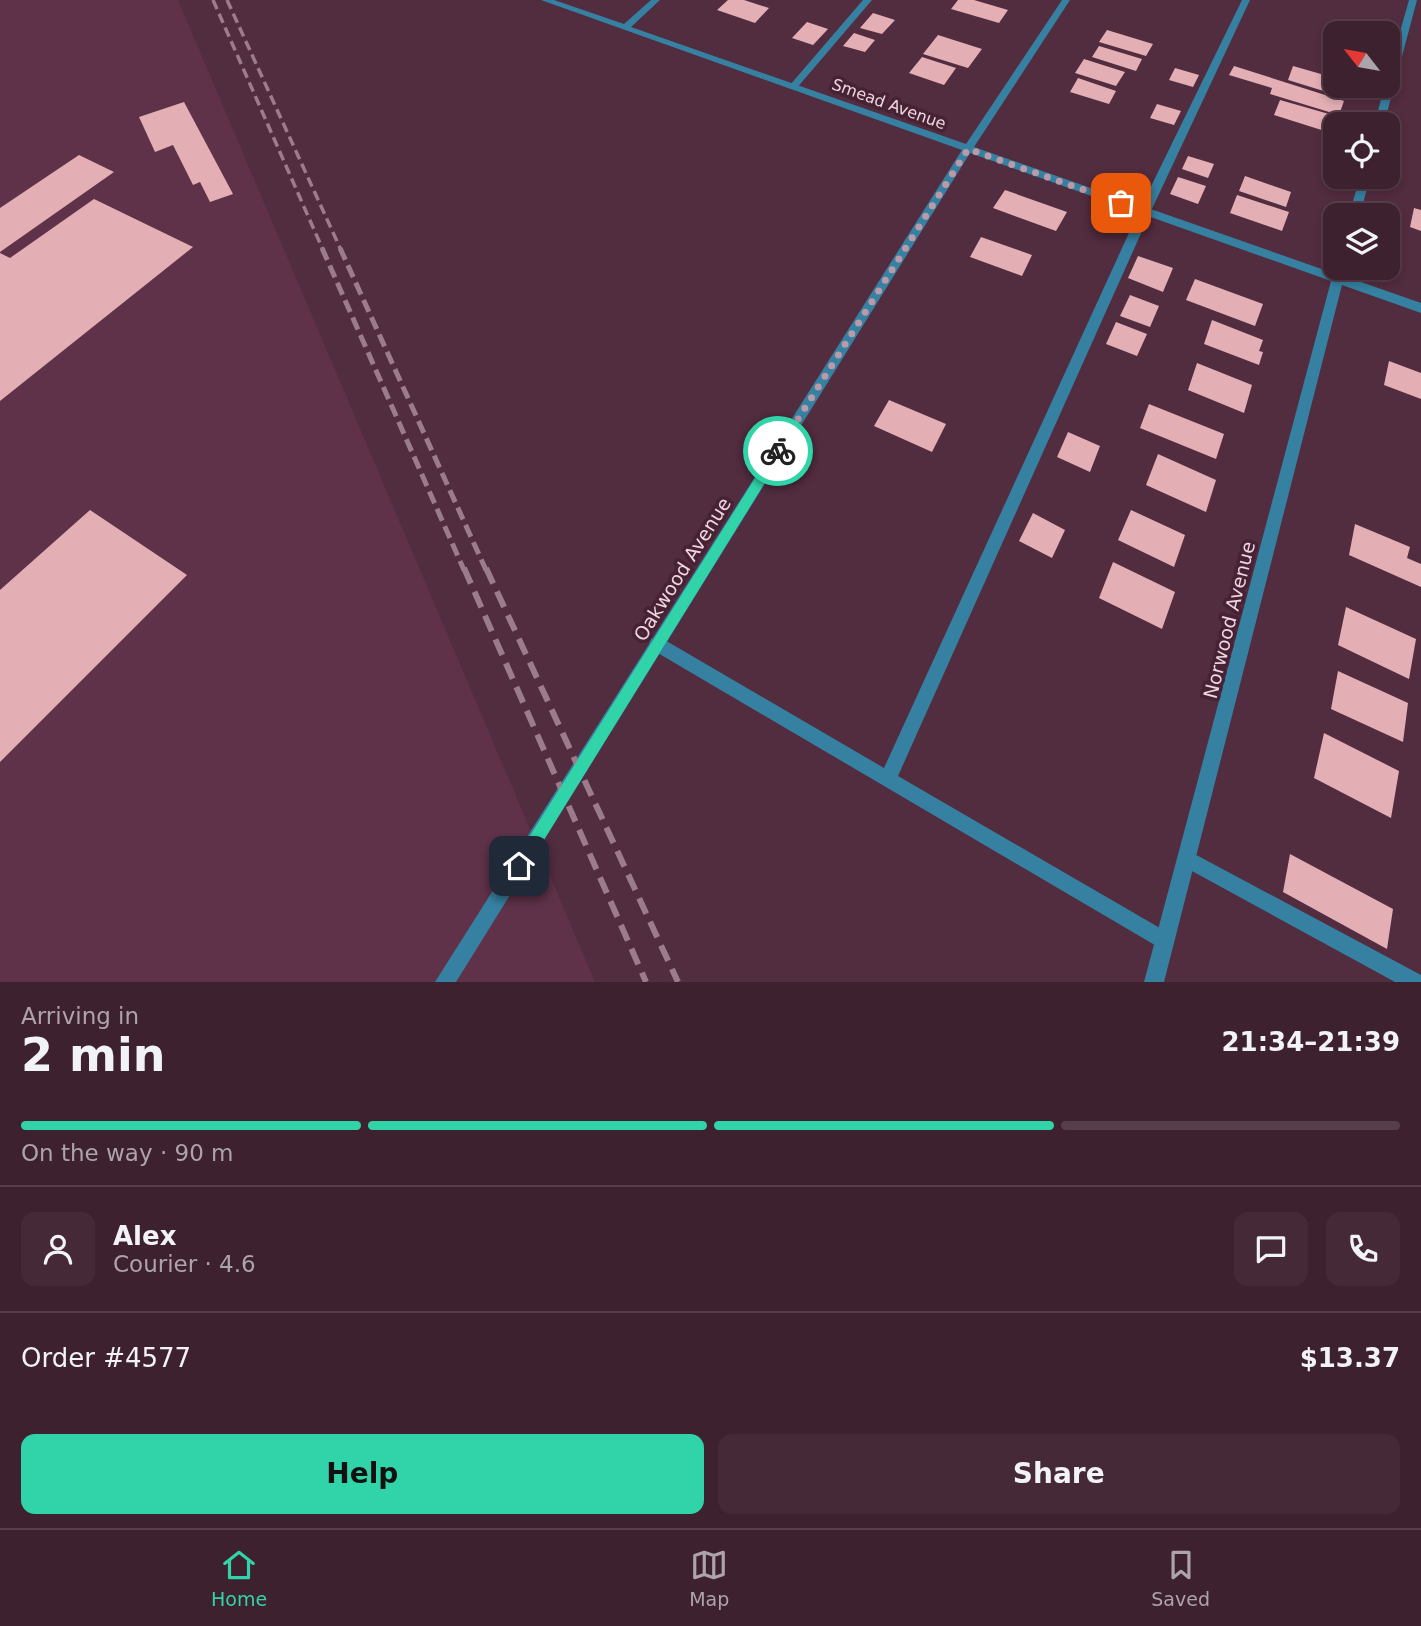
<!DOCTYPE html>
<meta charset="utf-8">
<style>
:root{--surface:#3e212f;--page:#452937;--text:#f1f3f6;--muted:#ada3aa;--line:#573e4b;--accent:#31d4a9}
body{margin:0;font-family:"DejaVu Sans",sans-serif;background:var(--page);color:var(--text);height:100vh;display:flex;flex-direction:column;font-size:26px;white-space:nowrap}
*{box-sizing:border-box;margin:0}
p{font-size:23px;color:var(--muted)}
.icon{flex:none;width:38px;height:38px;fill:none;stroke:currentColor;stroke-width:2;stroke-linecap:round;stroke-linejoin:round}
.map{position:relative;height:982px;overflow:hidden}
.side{display:flex;flex-direction:column;background:var(--surface);flex:1}
.side>*{flex:none}
.needle{width:46px;rotate:301deg}
.tools{position:absolute;left:1323px;top:21px;display:grid;gap:14px}
.tools a{display:grid;place-items:center;width:77px;height:77px;border-radius:14px;background:var(--surface);box-shadow:0 4px 10px #0003,0 0 0 2px var(--line);font-size:35px}
.pin{position:absolute;display:grid;place-items:center;width:60px;height:60px;color:#fff;margin:-30px;border-radius:14px;box-shadow:0 4px 10px #0006}
.courier{position:absolute;display:grid;place-items:center;width:70px;height:70px;margin:-35px;border:5px solid #31d4a9;border-radius:50%;background:#fff;color:#222;box-shadow:0 2px 9px #0007}
.head em{font-style:normal;font-weight:700}
.head div{display:flex;flex-direction:column-reverse}
.head{display:flex;align-items:center;justify-content:space-between;height:119px;padding:0 21px}
h1{font-size:46px;font-weight:700;line-height:52px}
.bar{display:grid;grid-template-columns:repeat(4,1fr);gap:10px 7px;align-content:center;height:84px;padding:0 21px}
.bar i{height:9px;border-radius:5px;background:var(--line)}
.bar .current{background:var(--accent)}
.bar p{grid-column:span 4}
.line{display:flex;align-items:center;gap:18px;padding:0 21px;border-top:2px solid var(--line)}
.line div{flex:1}
.round{display:grid;place-items:center;flex:none;width:74px;height:74px;border-radius:14px;background:var(--page)}
.action{display:flex;gap:14px;margin-top:auto;padding:14px 21px}
.action a{flex:1;height:80px;border-radius:14px;background:var(--accent);color:#111;font-size:28px;font-weight:700;line-height:80px;text-align:center}
.action a+a{background:var(--page);color:var(--text)}
.dock{display:flex;justify-content:space-around;align-items:center;height:98px;border-top:2px solid var(--line);background:var(--surface);font-size:19px;color:var(--muted)}
.dock a{display:grid;justify-items:center;gap:4px}
.dock .current{color:var(--accent)}
.map>svg:first-child{display:block}
.built{fill:#5f3249}
.building{fill:#e3afb5}
.lines{fill:none;stroke-linecap:round;stroke-linejoin:round}
.service{fill:#3681a2;fill-rule:evenodd}
.minor{fill:#3681a2;fill-rule:evenodd}
.rail-far2{stroke:#9c7c8c;stroke-width:3.5;stroke-dasharray:10 5;stroke-linecap:butt}
.rail-far1{stroke:#9c7c8c;stroke-width:5;stroke-dasharray:13 6;stroke-linecap:butt}
.rail{stroke:#9c7c8c;stroke-width:6;stroke-dasharray:17 9;stroke-linecap:butt}
.route{fill:#31d4a9}
.done{stroke:#b89aa8;stroke-width:7;stroke-dasharray:0 12.6}
.labels{text-anchor:middle;dominant-baseline:central;stroke-width:7;stroke-linejoin:round;paint-order:stroke}
.far-street-label{font-size:16px;fill:#efd6e1;stroke:#472234}
.street-label{font-size:19px;fill:#efd6e1;stroke:#472234}
</style>
<div class="map">
<svg width="1421" height="982" viewBox="0 0 1421 982">
<rect width="100%" height="100%" fill="#522c3f"/>
<path class="built" d="M0 0H178L595 982H0Z"/>
<path class="building" d="M728 0H744L769 8 755 23 717 10Z
M958 0H974L1008 10 999 23 951 9Z
M873 13 895 20 882 34 860 28Z
M807 22 828 29 813 45 792 38Z
M1107 30 1153 44 1146 56 1099 42Z
M854 33 875 40 865 52 843 46Z
M938 35 982 49 968 68 923 54Z
M1099 46 1142 59 1136 71 1092 57Z
M922 57 956 68 944 85 909 73Z
M1084 59 1125 72 1116 86 1075 73Z
M1234 66 1344 101 1339 115 1270 94 1272 88 1229 75Z
M1293 66 1335 78V86H1346L1343 97 1288 80Z
M1175 68 1199 75 1193 87 1169 80Z
M1078 78 1116 91 1109 104 1070 92Z
M1280 100 1336 116 1331 133 1274 115Z
M184 102 233 194 210 202 200 182 193 185 173 145 155 152 139 117Z
M1157 104 1181 111 1174 125 1150 118Z
M79 155 114 172 0 252V208Z
M1188 156 1214 164 1208 178 1182 169Z
M1245 176 1291 192 1286 207 1239 191Z
M1178 177 1206 186 1198 204 1170 194Z
M1005 190 1067 212 1056 231 993 208Z
M1237 195 1289 212 1282 231 1230 213Z
M94 199 193 247 0 401V253L10 258Z
M1414 208 1421 210V231L1410 227Z
M981 237 1032 255 1022 276 970 257Z
M1138 256 1173 268 1163 292 1128 278Z
M1195 279 1263 304 1255 326 1186 300Z
M1130 295 1159 306 1150 327 1120 316Z
M1212 320 1263 340 1259 351 1263 352 1259 365 1204 344Z
M1116 322 1147 334 1137 356 1106 344Z
M1389 361 1421 373V399L1384 385Z
M1197 363 1252 385 1244 413 1188 390Z
M889 400 946 424 932 452 874 426Z
M1149 404 1224 434 1216 459 1140 428Z
M1068 432 1100 446 1090 472 1057 457Z
M1158 454 1216 480 1206 512 1146 485Z
M90 510 187 575 0 762V590Z
M1131 510 1185 535 1174 567 1118 540Z
M1033 513 1065 530 1052 558 1019 541Z
M1355 524 1410 547 1407 558 1421 564V587L1349 555Z
M1113 562 1175 592 1162 629 1099 598Z
M1346 607 1416 639 1409 679 1338 645Z
M1338 671 1408 703 1403 742 1331 709Z
M1324 733 1399 771 1391 818 1314 778Z
M1290 854 1393 909 1387 949 1283 892Z"/>
<g class="lines">
<path class="service" d="M863 0H872L796 89H790V85Z
M1242 0H1250L1151 211 898 776 1172 935 1174 942 1172 949 1165 951 651 649 649 644 651 639 657 636 663 639 884 768 1139 211Z
M1187 850 1421 975V982H1395L1181 865 1178 859 1181 853Z"/>
<path class="minor" d="M541 0H554L624 24 651 0H660L631 27 966 144 1062 0H1070L974 147 1333 273 1335 266 1346 268 1344 276 1421 303V313L1342 285 1164 982H1144L1331 281 970 153 456 982H435L962 150Z
M1409 0H1417L1384 124H1374L1385 86H1388V74Z
M1360 177H1370L1360 215H1349Z"/>
<path class="rail-far2" d="M213 0 323 250
M227 0 341 250"/>
<path class="rail-far1" d="M322 248 464 570
M340 248 486 570"/>
<path class="rail" d="M464 568 646 982
M486 568 678 982"/>
</g>
<path class="route" d="M778 447 784 451 782 455 524 872 519 874 514 872 512 866 514 861 774 448Z"/>
<g class="lines">
<path class="done" d="M778 451 968 149 1121 203"/>
</g>
<g class="labels">
<g class="far-street-label">
<text transform="translate(889 104) rotate(20)">Smead Avenue</text>
</g>
<g class="street-label">
<text transform="translate(682 569) rotate(-58)">Oakwood Avenue</text>
<text transform="translate(1229 620) rotate(-76)">Norwood Avenue</text>
</g>
</g>
</svg>
<div class="tools">
<a><svg class="needle" viewBox="-14 -14 28 28"><path d="M0-13l5 13h-10z" fill="#e53935"/><path d="M0 13l5-13h-10z" fill="#ada3aa"/></svg></a>
<a><svg class="icon" aria-label="locate" viewBox="0 0 24 24"><circle cx="12" cy="12" r="6"/><path d="M12 2v4M12 18v4M2 12h4M18 12h4"/></svg></a>
<a><svg class="icon" aria-label="layers" viewBox="0 0 24 24"><path d="M12 4l9 5-9 5-9-5zM3 14l9 5 9-5"/></svg></a>
</div>
<div class="pin" style="left:1121px;top:203px;background:#ea580c"><svg class="icon" aria-label="bag" viewBox="0 0 24 24"><path d="M5 8h14l-1 12H6zM9 8a3 3 0 0 1 6 0"/></svg></div>
<div class="pin" style="left:519px;top:866px;background:#1f2937"><svg class="icon" aria-label="home" viewBox="0 0 24 24"><path d="M3 11l9-7 9 7M6 9v11h12V9"/></svg></div>
<div class="courier" style="left:778px;top:451px"><svg class="icon" aria-label="bike" viewBox="0 0 24 24"><circle cx="6" cy="16" r="4"/><circle cx="18" cy="16" r="4"/><path d="M6 16l4-8h5l3 8M10 8l3 8H6M13 5h3"/></svg></div>
</div>
<section class="side">
<div class="head"><div><h1>2 min</h1><p>Arriving in</p></div><em>21:34–21:39</em></div>
<div class="bar"><i class="current"></i><i class="current"></i><i class="current"></i><i></i><p>On the way · 90 m</p></div>
<div class="line" style="height:126px"><a class="round"><svg class="icon" aria-label="person" viewBox="0 0 24 24"><circle cx="12" cy="8" r="4"/><path d="M4 21q1-7 8-7t8 7"/></svg></a><div><b>Alex</b><p>Courier · 4.6</p></div><a class="round"><svg class="icon" aria-label="chat" viewBox="0 0 24 24"><path d="M4 5h16v11H9l-5 4z"/></svg></a><a class="round"><svg class="icon" aria-label="phone" viewBox="0 0 24 24"><path d="M5 4h4l2 5-3 2q2 4 5 5l2-3 5 2v4C11 20 4 13 5 4z"/></svg></a></div>
<div class="line" style="height:91px"><div>Order #4577</div><b>$13.37</b></div>
<div class="action"><a>Help</a><a>Share</a></div>
</section>
<nav class="dock">
<a class="current"><svg class="icon" aria-label="home" viewBox="0 0 24 24"><path d="M3 11l9-7 9 7M6 9v11h12V9"/></svg>Home</a>
<a><svg class="icon" aria-label="map" viewBox="0 0 24 24"><path d="M3 6l6-2 6 2 6-2v14l-6 2-6-2-6 2zM9 4v14M15 6v14"/></svg>Map</a>
<a><svg class="icon" aria-label="saved" viewBox="0 0 24 24"><path d="M7 4h10v16l-5-4-5 4z"/></svg>Saved</a>
</nav>
